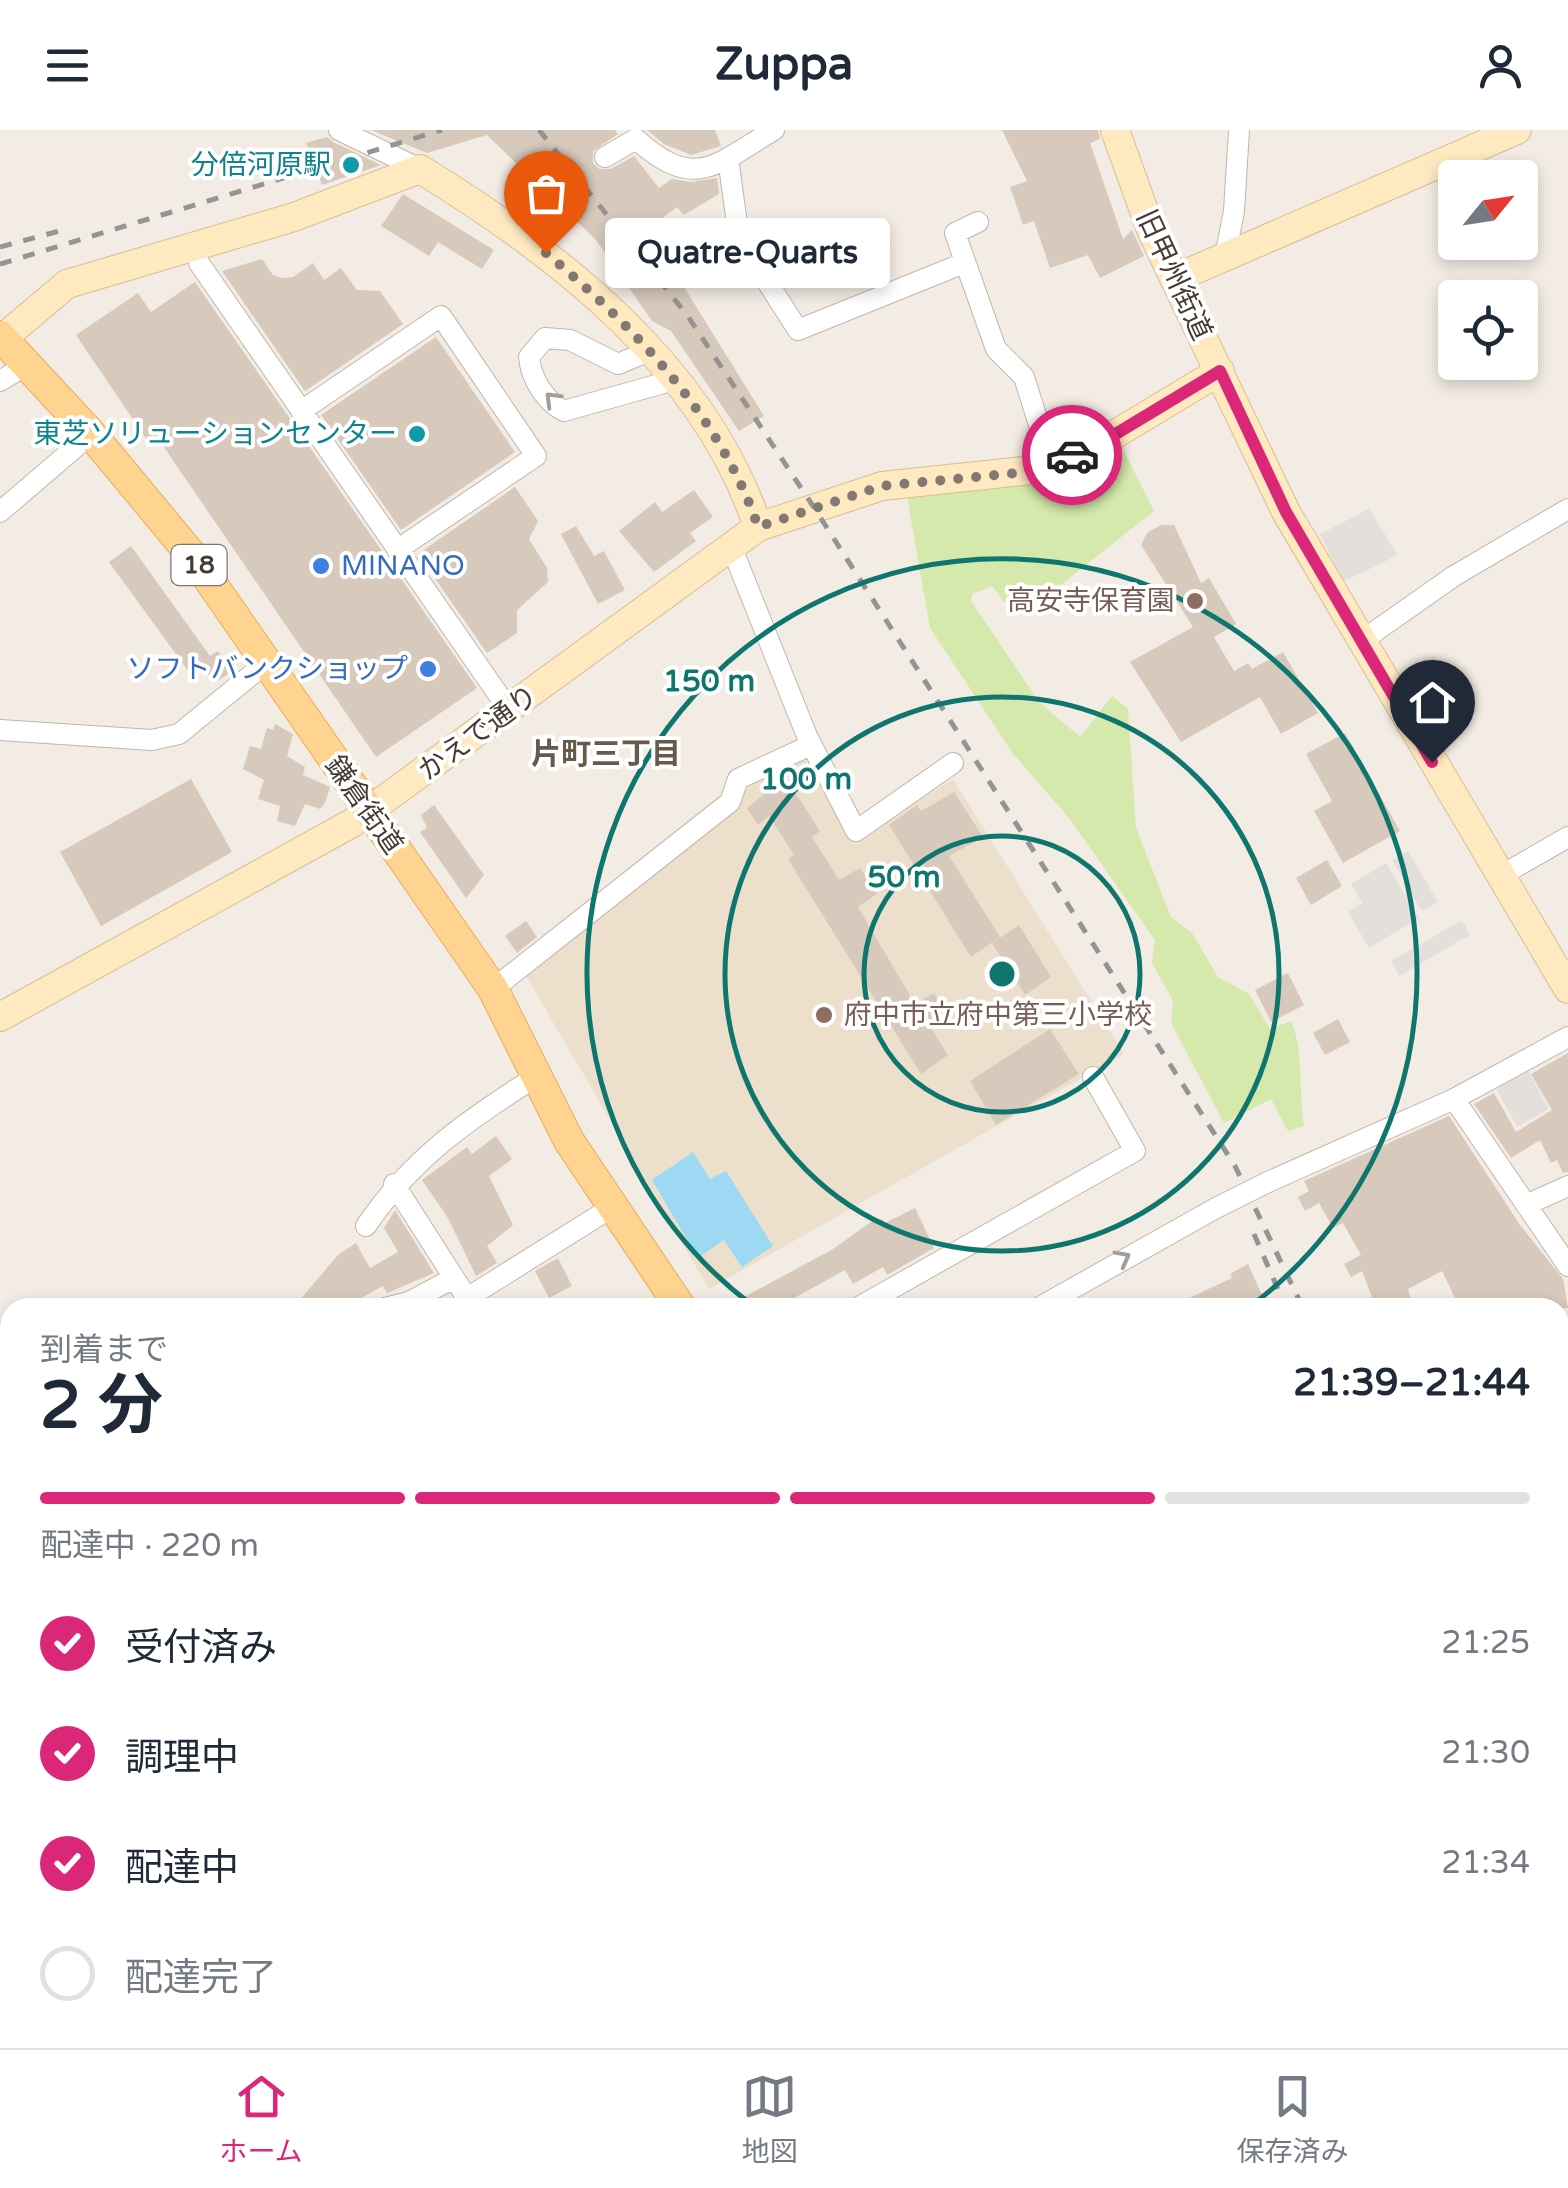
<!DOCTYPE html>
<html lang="ja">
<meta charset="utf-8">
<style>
:root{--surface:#fff;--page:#f2f2f3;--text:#1f2937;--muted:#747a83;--line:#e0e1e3;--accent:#db2777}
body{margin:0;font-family:"Varela Round","Noto Sans JP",sans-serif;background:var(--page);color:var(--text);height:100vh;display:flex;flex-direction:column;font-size:38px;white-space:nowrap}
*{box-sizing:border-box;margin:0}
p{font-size:32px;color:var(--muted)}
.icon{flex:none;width:55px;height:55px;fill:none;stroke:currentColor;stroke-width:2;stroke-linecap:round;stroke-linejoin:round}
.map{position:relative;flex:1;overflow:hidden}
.side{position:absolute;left:0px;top:1168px;width:1570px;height:752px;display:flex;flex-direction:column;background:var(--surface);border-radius:30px 30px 0 0;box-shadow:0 5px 15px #0003}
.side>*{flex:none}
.needle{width:65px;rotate:60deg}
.tools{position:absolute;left:1438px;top:30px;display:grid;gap:20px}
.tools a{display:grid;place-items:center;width:100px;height:100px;border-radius:10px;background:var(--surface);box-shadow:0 5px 15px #0003;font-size:50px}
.pin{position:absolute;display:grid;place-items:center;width:85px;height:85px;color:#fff;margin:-102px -42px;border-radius:50% 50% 50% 0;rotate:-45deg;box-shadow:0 0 10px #0007}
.pin .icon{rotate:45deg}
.courier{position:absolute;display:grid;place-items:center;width:100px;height:100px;margin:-50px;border:8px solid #db2777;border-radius:50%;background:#fff;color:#222;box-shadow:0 2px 12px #0007}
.bubble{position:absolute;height:70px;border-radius:10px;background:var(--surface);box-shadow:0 5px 15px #0003;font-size:32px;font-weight:700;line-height:70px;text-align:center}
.headline em{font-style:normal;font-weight:700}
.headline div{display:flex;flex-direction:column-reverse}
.headline{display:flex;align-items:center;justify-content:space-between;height:170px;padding:0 40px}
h1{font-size:65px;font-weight:700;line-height:75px}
.bar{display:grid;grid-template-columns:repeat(4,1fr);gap:15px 10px;align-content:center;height:120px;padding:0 40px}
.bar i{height:12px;border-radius:8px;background:var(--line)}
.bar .selected{background:var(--accent)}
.bar p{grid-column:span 4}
ol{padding:0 40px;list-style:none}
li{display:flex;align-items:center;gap:30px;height:110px}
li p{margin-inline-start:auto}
li .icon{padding:10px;border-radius:50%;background:var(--accent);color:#fff;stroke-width:4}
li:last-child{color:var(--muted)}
li i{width:55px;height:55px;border:5px solid var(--line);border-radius:50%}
header{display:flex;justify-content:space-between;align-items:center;height:130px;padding:0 40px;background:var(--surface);font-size:45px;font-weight:700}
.tab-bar{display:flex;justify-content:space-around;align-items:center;height:140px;border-top:2px solid var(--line);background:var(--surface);font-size:28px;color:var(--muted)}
.tab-bar a{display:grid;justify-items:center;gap:5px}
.tab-bar .selected{color:var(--accent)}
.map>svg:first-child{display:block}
.education{fill:#ece0cd}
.green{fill:#d4e9ab}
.parking{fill:#e3e0dc}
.water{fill:#9dd9f2}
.building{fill:#d7c9bc}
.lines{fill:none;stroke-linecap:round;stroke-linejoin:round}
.street-casing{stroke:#c1b6a9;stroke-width:22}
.secondary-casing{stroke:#d7be94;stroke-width:30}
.primary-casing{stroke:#e7ae5d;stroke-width:32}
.street{stroke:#fff;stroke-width:20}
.secondary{stroke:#ffe9c1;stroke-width:28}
.primary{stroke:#ffd390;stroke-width:30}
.rail{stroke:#949494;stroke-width:5;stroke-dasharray:12 12;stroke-linecap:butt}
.street-bridge-casing{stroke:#c1b6a9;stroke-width:22;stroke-linecap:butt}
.street-bridge{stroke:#fff;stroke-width:20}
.oneway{stroke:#a29e9a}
.done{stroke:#827a72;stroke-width:10;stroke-dasharray:0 18}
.route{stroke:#db2777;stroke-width:12}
.ring{fill:none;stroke:#0f766e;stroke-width:5}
.culture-dot{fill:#0f9aa8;stroke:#fff;stroke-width:4}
.shop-dot{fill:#3f7fe0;stroke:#fff;stroke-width:4}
.education-dot{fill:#8d6e63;stroke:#fff;stroke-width:4}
.labels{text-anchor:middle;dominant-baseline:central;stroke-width:8;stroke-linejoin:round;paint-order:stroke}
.shield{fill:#fff;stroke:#7d7671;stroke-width:2.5}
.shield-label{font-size:25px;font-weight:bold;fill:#453c34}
.culture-label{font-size:28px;fill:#0d838f;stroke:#fff;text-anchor:end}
.street-label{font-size:28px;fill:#453c34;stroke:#fff}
.shop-label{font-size:28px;fill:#366cbe;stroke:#fff;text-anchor:start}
.education-label{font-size:28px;fill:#785e54;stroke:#fff;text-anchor:end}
.neighbourhood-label{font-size:30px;font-weight:bold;fill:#68594b;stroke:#fff}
.centre{fill:#0f766e;stroke:#fff;stroke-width:5}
.ring-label{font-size:30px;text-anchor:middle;font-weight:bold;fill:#0f766e;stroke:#fff;stroke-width:8;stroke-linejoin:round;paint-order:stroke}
</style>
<header><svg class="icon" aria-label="menu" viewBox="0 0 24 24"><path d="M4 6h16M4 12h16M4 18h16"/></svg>Zuppa<svg class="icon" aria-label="person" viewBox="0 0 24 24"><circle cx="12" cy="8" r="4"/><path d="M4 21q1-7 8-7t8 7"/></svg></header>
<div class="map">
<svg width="1568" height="1918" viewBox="0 0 1568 1918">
<rect width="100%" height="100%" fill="#f3ece4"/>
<path class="education" d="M799 627 806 630 853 711 953 649 1124 924 709 1159 526 846 740 673 748 651Z"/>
<path class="green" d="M1119 311 1154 381 1062 454 1036 480 1004 472 992 456 973 464 971 471 1039 572 1080 607 1112 566 1128 579 1136 698 1171 787 1192 803 1218 847 1249 864 1270 899 1291 891C1305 924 1298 961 1304 996L1288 1001 1271 969 1224 993 1171 893 1173 871 1152 833 1155 810 1069 688 1014 625 930 498 906 361Z"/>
<path class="parking" d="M1369 379 1398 425 1343 452 1320 404Z
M1434 526 1448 549 1410 572 1396 549Z
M1408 721 1438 772 1422 781 1392 730Z
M1386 733 1419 788 1369 818 1348 782 1362 773 1351 754Z
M1462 790 1470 805 1399 846 1391 831Z
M1528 941 1549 979 1517 997 1496 958Z"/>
<path class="water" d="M693 1022 710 1049 726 1041 773 1116 742 1137 724 1110 698 1128 652 1050Z"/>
<path class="building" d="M371 0H615L618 4 593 21V33L599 39H611L634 26 659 58 672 49 691 52 717 48 719 64 684 85 677 77 648 99 764 286 739 301 671 201 652 191 596 110 487 5 427 23Z
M647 0H715L721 16 691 25 664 14Z
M1002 0H1098L1100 9 1090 13 1123 109 1132 100 1144 126 1100 148 1088 125 1050 138 1034 91 1023 95 1010 57 1027 51Z
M327 7 333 12 381 35 322 55 306 13Z
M403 64 494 120 482 139 438 112 429 126 381 96Z
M262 129 273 145 283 148 293 147 313 133 324 150 341 138 357 160 380 161 403 194 305 261 222 141Z
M195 152 477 558 376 627 159 310 151 316 76 205 138 163 151 182Z
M436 207 515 322 401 400 321 285Z
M515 357 538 391 529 409 547 438 548 452 517 480V503L487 523 418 424Z
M694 360 713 387 690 403 696 411 654 442 619 401 655 372 662 382Z
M1161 395H1174L1201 453 1209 448 1236 494 1214 507 1234 541 1248 533 1252 539 1283 522 1318 583 1281 604 1260 567 1181 612 1130 532 1193 497 1141 415 1147 403Z
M576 396 594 426 604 421 625 460 598 474 561 404Z
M131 416 210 526 218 521 232 541 215 553 200 534 189 542 109 432Z
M275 594 293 604 287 626 305 637 303 645 330 657 325 673 320 679 305 674 295 696 277 691 280 676 258 669 264 650 243 639 250 616 261 619 267 598 273 600Z
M1345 603 1400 701 1343 733 1314 681 1332 671 1306 624Z
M785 647 820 701 812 707 839 750 860 738 877 764 858 777 915 874 934 863 949 889 932 900 948 925 921 944 788 729 794 725 769 686 758 695 747 678Z
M191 649 232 722 101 796 60 722Z
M954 662 983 707 949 726 1000 807 971 827 889 695 917 675 921 681Z
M434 675 484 745 466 768 420 702 427 698 421 685Z
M1327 730 1342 756 1311 775 1296 748Z
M526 791 537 807 517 823 505 806Z
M1019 795 1051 847 1025 865 992 813Z
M1288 843 1304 875 1271 892 1255 860Z
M1338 889 1350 912 1325 925 1313 903Z
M1050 899 1079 944 996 995 970 951Z
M1568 923V1042L1563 1043 1557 1030 1551 1033 1540 1010 1511 1028 1474 974 1494 963 1516 1002 1552 980 1531 944Z
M1449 986 1520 1095 1563 1149 1568 1178H1460L1442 1141 1408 1159 1414 1178H1376L1362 1141 1351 1147 1344 1134 1361 1125 1343 1093 1333 1098 1319 1073 1305 1081 1298 1067 1309 1061 1304 1051Z
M496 1006 512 1029 489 1046 513 1095 487 1116 497 1133 476 1146 448 1088 422 1050 467 1017 472 1024Z
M915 1078 934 1118 887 1145 883 1137 853 1154 845 1140 776 1178H724L833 1119 871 1092 882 1089 885 1093Z
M395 1080 434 1143 387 1163 383 1156 343 1178H293L338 1125 356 1113 370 1138 398 1122 384 1098Z
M558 1128 572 1156 549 1168 535 1141Z
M1248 1134 1268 1178H1168L1232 1148 1230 1144Z"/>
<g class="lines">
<defs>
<path id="street" d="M339 0 420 39
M605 27 636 9C695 62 715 35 774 0
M728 28 739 108 798 200 964 133
M978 92 955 103 996 219 1024 247 1051 333
M1225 127 1234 81 1239 0
M199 133 500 567
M649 221 618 234 570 210 545 208 529 227C531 249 545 271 564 281L674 250
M0 251 28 234
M301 281 441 186 536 326 397 420
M0 382 91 304
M731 416 807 606 856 701 953 633
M1360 512 1454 446 1568 379
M0 600 152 610 179 604 266 533
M1502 745 1568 707
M493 859 730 672 738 649 811 615
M1454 969 1568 1136
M1268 1052 1454 969 1568 907
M394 1054 467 1168 614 1076
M1526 1075 1568 1056
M366 1096C412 1028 469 989 537 946
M385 1178 409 1172 452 1149
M857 1178 1135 1021 1093 947
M1038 1178 1216 1078
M0 1478 10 1475
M0 1546 10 1568
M1560 1884 1568 1894
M112 1910 118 1918
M552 1910 557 1918
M646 1910 653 1918
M969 1910 974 1918
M440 1918 452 1910
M876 1918 886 1910
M1315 1918 1323 1910
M1339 1918 1346 1910"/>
<path id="secondary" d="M1115 0 1151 100 1286 382 1568 859
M1174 149 1517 0
M3 208 67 154 294 87 420 39C559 124 705 237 758 397
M0 887 352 693 758 397 882 356 1032 340 1104 311 1220 241"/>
<path id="primary" d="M0 206 91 304 194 428 493 859 569 1011 681 1178
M1560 1848 1568 1840
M1132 1918 1137 1910
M1509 1918 1514 1910"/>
</defs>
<use href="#street" class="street-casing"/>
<use href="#secondary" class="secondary-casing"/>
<use href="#primary" class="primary-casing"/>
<use href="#street" class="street"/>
<use href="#secondary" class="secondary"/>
<use href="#primary" class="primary"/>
<path class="rail" d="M539 0 687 185 813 376 1235 1036 1303 1178
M0 117 63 100
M0 134 442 0
M1254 1104 1286 1178
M1184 1918 1190 1910
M1220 1918 1230 1910
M1282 1918 1290 1910"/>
<defs>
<path id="street-bridge" d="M1216 1078 1268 1052"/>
</defs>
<use href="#street-bridge" class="street-bridge-casing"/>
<use href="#street-bridge" class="street-bridge"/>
</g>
<defs><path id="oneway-chevron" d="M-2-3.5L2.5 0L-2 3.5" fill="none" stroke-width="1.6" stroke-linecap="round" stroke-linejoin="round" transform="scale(2.5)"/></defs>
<g class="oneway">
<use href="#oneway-chevron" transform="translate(552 269) rotate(-135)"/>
<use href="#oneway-chevron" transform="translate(1123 1128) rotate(-28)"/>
</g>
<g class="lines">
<path class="done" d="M546 123C634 197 721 286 758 397L882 356 1017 343 1072 325"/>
<path class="route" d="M1072 325 1104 311 1220 241 1286 382 1432 632"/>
</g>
<g class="ring">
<circle cx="1002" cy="844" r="138"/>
<circle cx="1002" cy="844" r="277"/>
<path d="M752 1175A415 415 0 1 1 1252 1175"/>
</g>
<g class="culture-dot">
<circle cx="351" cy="35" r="10"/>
<circle cx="417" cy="304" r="10"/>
</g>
<g class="shop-dot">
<circle cx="321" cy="436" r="10"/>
<circle cx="428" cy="539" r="10"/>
</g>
<g class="education-dot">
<circle cx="1195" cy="471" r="10"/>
<circle cx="824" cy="885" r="10"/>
</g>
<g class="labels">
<rect class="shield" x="171.5" y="415" width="55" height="40" rx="8"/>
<g class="shield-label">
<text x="199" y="435">18</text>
</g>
<g class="culture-label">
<text x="331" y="35">分倍河原駅</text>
<text x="397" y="304">東芝ソリューションセンター</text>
</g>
<g class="street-label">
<text transform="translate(1174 145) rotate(65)">旧甲州街道</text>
<text transform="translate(478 603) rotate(-36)">かえで通り</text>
<text transform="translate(364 675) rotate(55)">鎌倉街道</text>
</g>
<g class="shop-label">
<text x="341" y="436">MINANO</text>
<text x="408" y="539" text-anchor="end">ソフトバンクショップ</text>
</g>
<g class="education-label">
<text x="1175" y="471">高安寺保育園</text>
<text x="844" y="885" text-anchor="start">府中市立府中第三小学校</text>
</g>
<g class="neighbourhood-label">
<text x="606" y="624">片町三丁目</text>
</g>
</g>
<circle cx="1002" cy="844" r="15" class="centre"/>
<g class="ring-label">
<text x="709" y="561">150 m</text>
<text x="806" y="659">100 m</text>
<text x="904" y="757">50 m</text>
</g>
</svg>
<div class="tools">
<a><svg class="needle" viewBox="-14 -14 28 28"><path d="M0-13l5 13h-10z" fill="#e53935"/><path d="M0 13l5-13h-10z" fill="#747a83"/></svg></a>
<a><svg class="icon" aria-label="locate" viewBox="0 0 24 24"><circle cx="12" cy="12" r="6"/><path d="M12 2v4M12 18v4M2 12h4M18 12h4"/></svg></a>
</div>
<div class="pin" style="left:546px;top:123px;background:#ea580c"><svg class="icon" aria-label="bag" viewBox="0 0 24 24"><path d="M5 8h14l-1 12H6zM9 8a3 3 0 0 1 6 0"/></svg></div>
<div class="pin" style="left:1432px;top:632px;background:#1f2937"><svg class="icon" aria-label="home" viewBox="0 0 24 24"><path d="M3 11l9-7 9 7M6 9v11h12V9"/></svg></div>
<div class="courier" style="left:1072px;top:325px"><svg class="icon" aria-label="car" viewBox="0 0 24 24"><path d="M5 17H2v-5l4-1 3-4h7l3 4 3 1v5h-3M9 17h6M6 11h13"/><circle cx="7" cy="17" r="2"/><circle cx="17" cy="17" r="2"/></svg></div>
<div class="bubble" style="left:605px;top:88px;width:285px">Quatre-Quarts</div>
<section class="side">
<div class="headline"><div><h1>2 分</h1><p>到着まで</p></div><em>21:39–21:44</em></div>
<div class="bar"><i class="selected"></i><i class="selected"></i><i class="selected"></i><i></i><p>配達中 · 220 m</p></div>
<ol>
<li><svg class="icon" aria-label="check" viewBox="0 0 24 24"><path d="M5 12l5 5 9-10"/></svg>受付済み<p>21:25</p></li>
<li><svg class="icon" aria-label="check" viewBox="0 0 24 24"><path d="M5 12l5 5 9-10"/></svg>調理中<p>21:30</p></li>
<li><svg class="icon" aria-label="check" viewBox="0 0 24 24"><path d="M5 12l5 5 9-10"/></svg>配達中<p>21:34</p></li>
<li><i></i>配達完了</li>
</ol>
</section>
</div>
<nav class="tab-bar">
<a class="selected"><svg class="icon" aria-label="home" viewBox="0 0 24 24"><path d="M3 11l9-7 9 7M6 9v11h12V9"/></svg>ホーム</a>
<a><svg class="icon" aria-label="map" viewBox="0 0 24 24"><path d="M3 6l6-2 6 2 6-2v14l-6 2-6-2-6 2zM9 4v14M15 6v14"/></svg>地図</a>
<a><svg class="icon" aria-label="saved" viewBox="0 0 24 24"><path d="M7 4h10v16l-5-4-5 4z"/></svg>保存済み</a>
</nav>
